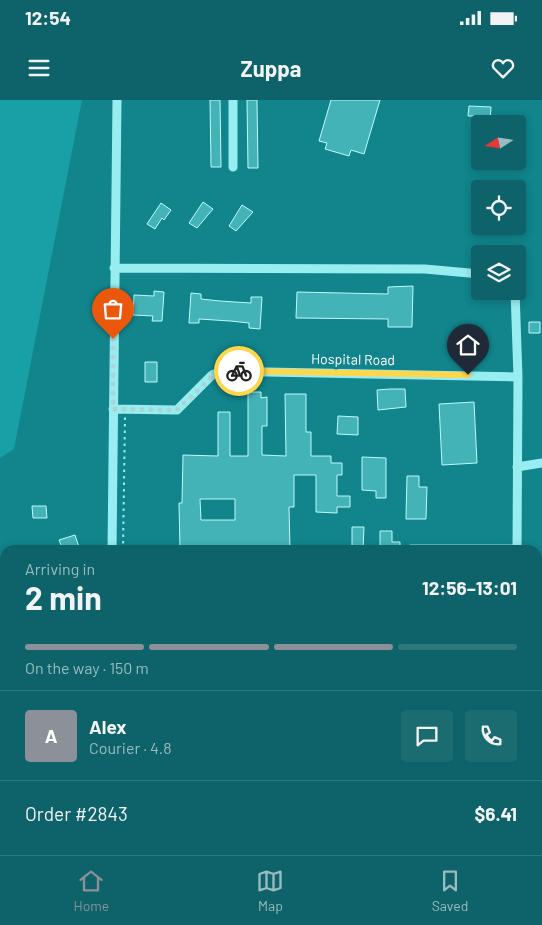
<!DOCTYPE html>
<meta charset="utf-8">
<style>
:root{--surface:#0d6369;--page:#1b6c71;--text:#f1f3f6;--muted:#9abcc0;--line:#2d777d;--accent:#8c9099}
body{margin:0;font-family:Barlow,sans-serif;background:var(--page);color:var(--text);height:100vh;display:flex;flex-direction:column;font-size:19px;white-space:nowrap}
*{box-sizing:border-box;margin:0}
p{font-size:16px;color:var(--muted)}
.icon{flex:none;width:28px;height:28px;fill:none;stroke:currentColor;stroke-width:2;stroke-linecap:round;stroke-linejoin:round}
.map{position:relative;flex:1;overflow:hidden}
.panel{position:absolute;left:0px;top:445px;width:542px;height:310px;display:flex;flex-direction:column;background:var(--surface);border-radius:15px 15px 0 0;box-shadow:0 2px 8px #0003}
.panel>*{flex:none}
.needle{width:32px;rotate:258deg}
.fabs{position:absolute;left:471px;top:15px;display:grid;gap:10px}
.fabs a{display:grid;place-items:center;width:55px;height:55px;border-radius:5px;background:var(--surface);box-shadow:0 2px 8px #0003;font-size:25px}
.pin{position:absolute;display:grid;place-items:center;width:42px;height:42px;color:#fff;margin:-51px -21px;border-radius:50% 50% 50% 0;rotate:-45deg;box-shadow:0 0 5px #0007}
.pin .icon{rotate:45deg}
.courier{position:absolute;display:grid;place-items:center;width:50px;height:50px;margin:-25px;border:4px solid #ffd54a;border-radius:50%;background:#fff;color:#222;box-shadow:0 1px 6px #0007}
.headline em{font-style:normal;font-weight:700}
.headline div{display:flex;flex-direction:column-reverse}
.headline{display:flex;align-items:center;justify-content:space-between;height:85px;padding:0 25px}
h1{font-size:32px;font-weight:700;line-height:38px}
.bar{display:grid;grid-template-columns:repeat(4,1fr);gap:8px 5px;align-content:center;height:60px;padding:0 25px}
.bar i{height:6px;border-radius:4px;background:var(--line)}
.bar .current{background:var(--accent)}
.bar p{grid-column:span 4}
.line{display:flex;align-items:center;gap:12px;padding:0 25px;border-top:1px solid var(--line)}
.line div{flex:1}
.round{display:grid;place-items:center;flex:none;width:52px;height:52px;border-radius:5px;background:var(--page)}
.status{display:flex;justify-content:space-between;align-items:center;height:35px;padding:0 25px;background:var(--surface);direction:ltr}
.status svg{height:14px;fill:currentColor}
header{display:flex;justify-content:space-between;align-items:center;height:65px;padding:0 25px;background:var(--surface);font-size:22px;font-weight:700}
.tabs{display:flex;justify-content:space-around;align-items:center;height:70px;border-top:1px solid var(--line);background:var(--surface);font-size:14px;color:var(--muted)}
.tabs a{display:grid;justify-items:center;gap:2px}
.tabs .current{color:var(--accent)}
.map>svg:first-child{display:block}
.green{fill:#199fa6}
.building{fill:#43b3b8;stroke:#bffafd;fill-rule:evenodd}
.lines{fill:none;stroke-linecap:round;stroke-linejoin:round}
.path{stroke:#98edf1;stroke-width:2;stroke-dasharray:2.5 4;stroke-linecap:butt}
.minor{stroke:#98edf1;stroke-width:9}
.done{stroke:#acd4d7;stroke-width:5;stroke-dasharray:0 9}
.route{stroke:#ffd54a;stroke-width:6}
.labels{text-anchor:middle;dominant-baseline:central;stroke-width:5;stroke-linejoin:round;paint-order:stroke}
.street-label{font-size:14px;fill:#fff;stroke:#11848c}
</style>
<div class="status"><b>12:54</b><svg viewBox="0 0 49 12"><path d="M0 12V9h3v3zM5 12V6h3v6zM10 12V3h3v9zM15 12V0h3v12zM26 1h20v11H26zM47 4h2v5h-2z"/></svg></div>
<header><svg class="icon" aria-label="menu" viewBox="0 0 24 24"><path d="M4 6h16M4 12h16M4 18h16"/></svg>Zuppa<svg class="icon" aria-label="heart" viewBox="0 0 24 24"><path d="M12 20l-8-8c-3-5 5-10 8-4 3-6 11-1 8 4z"/></svg></header>
<div class="map">
<svg width="542" height="755" viewBox="0 0 542 755">
<rect width="100%" height="100%" fill="#11848c"/>
<path class="green" d="M0 0H82L14 349 0 358Z"/>
<path class="building" d="M210 0H220L221 67H211Z
M247 0H257L258 68H248Z
M331 0H380L364 54 351 50 349 56 325 49 327 43 319 41Z
M469 6 491 7 490 21 474 20 475 16H468Z
M203 102 213 109 197 128 189 123Z
M161 103 171 110 164 120 162 118 155 129 147 124Z
M242 105 253 112 236 131 229 126Z
M413 186 412 227H388V219L296 218 297 192 388 194V187Z
M154 191 164 192 162 221H152L153 216 133 215 134 195 154 196Z
M191 193 201 194V199L220 201 251 203V197H262L260 229 249 228V223L230 221 199 219V223H189Z
M529 222H540V233H529Z
M145 262H157V282H145Z
M390 289H405L406 307 378 310 377 290Z
M248 292H261V298L267 297V326H262V355L286 356 285 294H306V332H311V356H331V363H342V375H337V396H350V407H337V413L316 412V375H294V407H289L290 450H180L179 403H182L183 355 218 356V312H230V356H248ZM200 399H235V420H201Z
M474 302 477 363 442 365 439 304Z
M338 316 358 317V335L337 334Z
M362 357 386 358V398H376V391L362 390Z
M407 376H419V387H427L426 419H406Z
M32 406H46L47 418H33Z
M352 427H364L363 450H352Z
M380 431H392V442H400V450H380Z
M75 435 80 450H63L59 440Z"/>
<g class="lines">
<path class="path" d="M123 450 125 317
M98 755V750"/>
<path class="minor" d="M233 0V67
M114 168 425 169 480 174
M515 191 518 277
M113 309 177 310 212 275 222 271 518 277 517 450
M517 367 542 363
M411 449H517
M112 450 117 0
M0 547 5 543
M110 755V750"/>
</g>
<g class="lines">
<path class="done" d="M113 239V309L177 310 216 273 222 271H239"/>
<path class="route" d="M239 271 468 275"/>
</g>
<g class="labels">
<g class="street-label">
<text transform="translate(353 259) rotate(1)">Hospital Road</text>
</g>
</g>
</svg>
<div class="fabs">
<a><svg class="needle" viewBox="-14 -14 28 28"><path d="M0-13l5 13h-10z" fill="#e53935"/><path d="M0 13l5-13h-10z" fill="#9abcc0"/></svg></a>
<a><svg class="icon" aria-label="locate" viewBox="0 0 24 24"><circle cx="12" cy="12" r="6"/><path d="M12 2v4M12 18v4M2 12h4M18 12h4"/></svg></a>
<a><svg class="icon" aria-label="layers" viewBox="0 0 24 24"><path d="M12 4l9 5-9 5-9-5zM3 14l9 5 9-5"/></svg></a>
</div>
<div class="pin" style="left:113px;top:239px;background:#ea580c"><svg class="icon" aria-label="bag" viewBox="0 0 24 24"><path d="M5 8h14l-1 12H6zM9 8a3 3 0 0 1 6 0"/></svg></div>
<div class="pin" style="left:468px;top:275px;background:#1f2937"><svg class="icon" aria-label="home" viewBox="0 0 24 24"><path d="M3 11l9-7 9 7M6 9v11h12V9"/></svg></div>
<div class="courier" style="left:239px;top:271px"><svg class="icon" aria-label="bike" viewBox="0 0 24 24"><circle cx="6" cy="16" r="4"/><circle cx="18" cy="16" r="4"/><path d="M6 16l4-8h5l3 8M10 8l3 8H6M13 5h3"/></svg></div>
<section class="panel">
<div class="headline"><div><h1>2 min</h1><p>Arriving in</p></div><em>12:56–13:01</em></div>
<div class="bar"><i class="current"></i><i class="current"></i><i class="current"></i><i></i><p>On the way · 150 m</p></div>
<div class="line" style="height:90px"><b class="round" style="background:var(--accent);color:#fff">A</b><div><b>Alex</b><p>Courier · 4.8</p></div><a class="round"><svg class="icon" aria-label="chat" viewBox="0 0 24 24"><path d="M4 5h16v11H9l-5 4z"/></svg></a><a class="round"><svg class="icon" aria-label="phone" viewBox="0 0 24 24"><path d="M5 4h4l2 5-3 2q2 4 5 5l2-3 5 2v4C11 20 4 13 5 4z"/></svg></a></div>
<div class="line" style="height:65px"><div>Order #2843</div><b>$6.41</b></div>
</section>
</div>
<nav class="tabs">
<a class="current"><svg class="icon" aria-label="home" viewBox="0 0 24 24"><path d="M3 11l9-7 9 7M6 9v11h12V9"/></svg>Home</a>
<a><svg class="icon" aria-label="map" viewBox="0 0 24 24"><path d="M3 6l6-2 6 2 6-2v14l-6 2-6-2-6 2zM9 4v14M15 6v14"/></svg>Map</a>
<a><svg class="icon" aria-label="saved" viewBox="0 0 24 24"><path d="M7 4h10v16l-5-4-5 4z"/></svg>Saved</a>
</nav>
